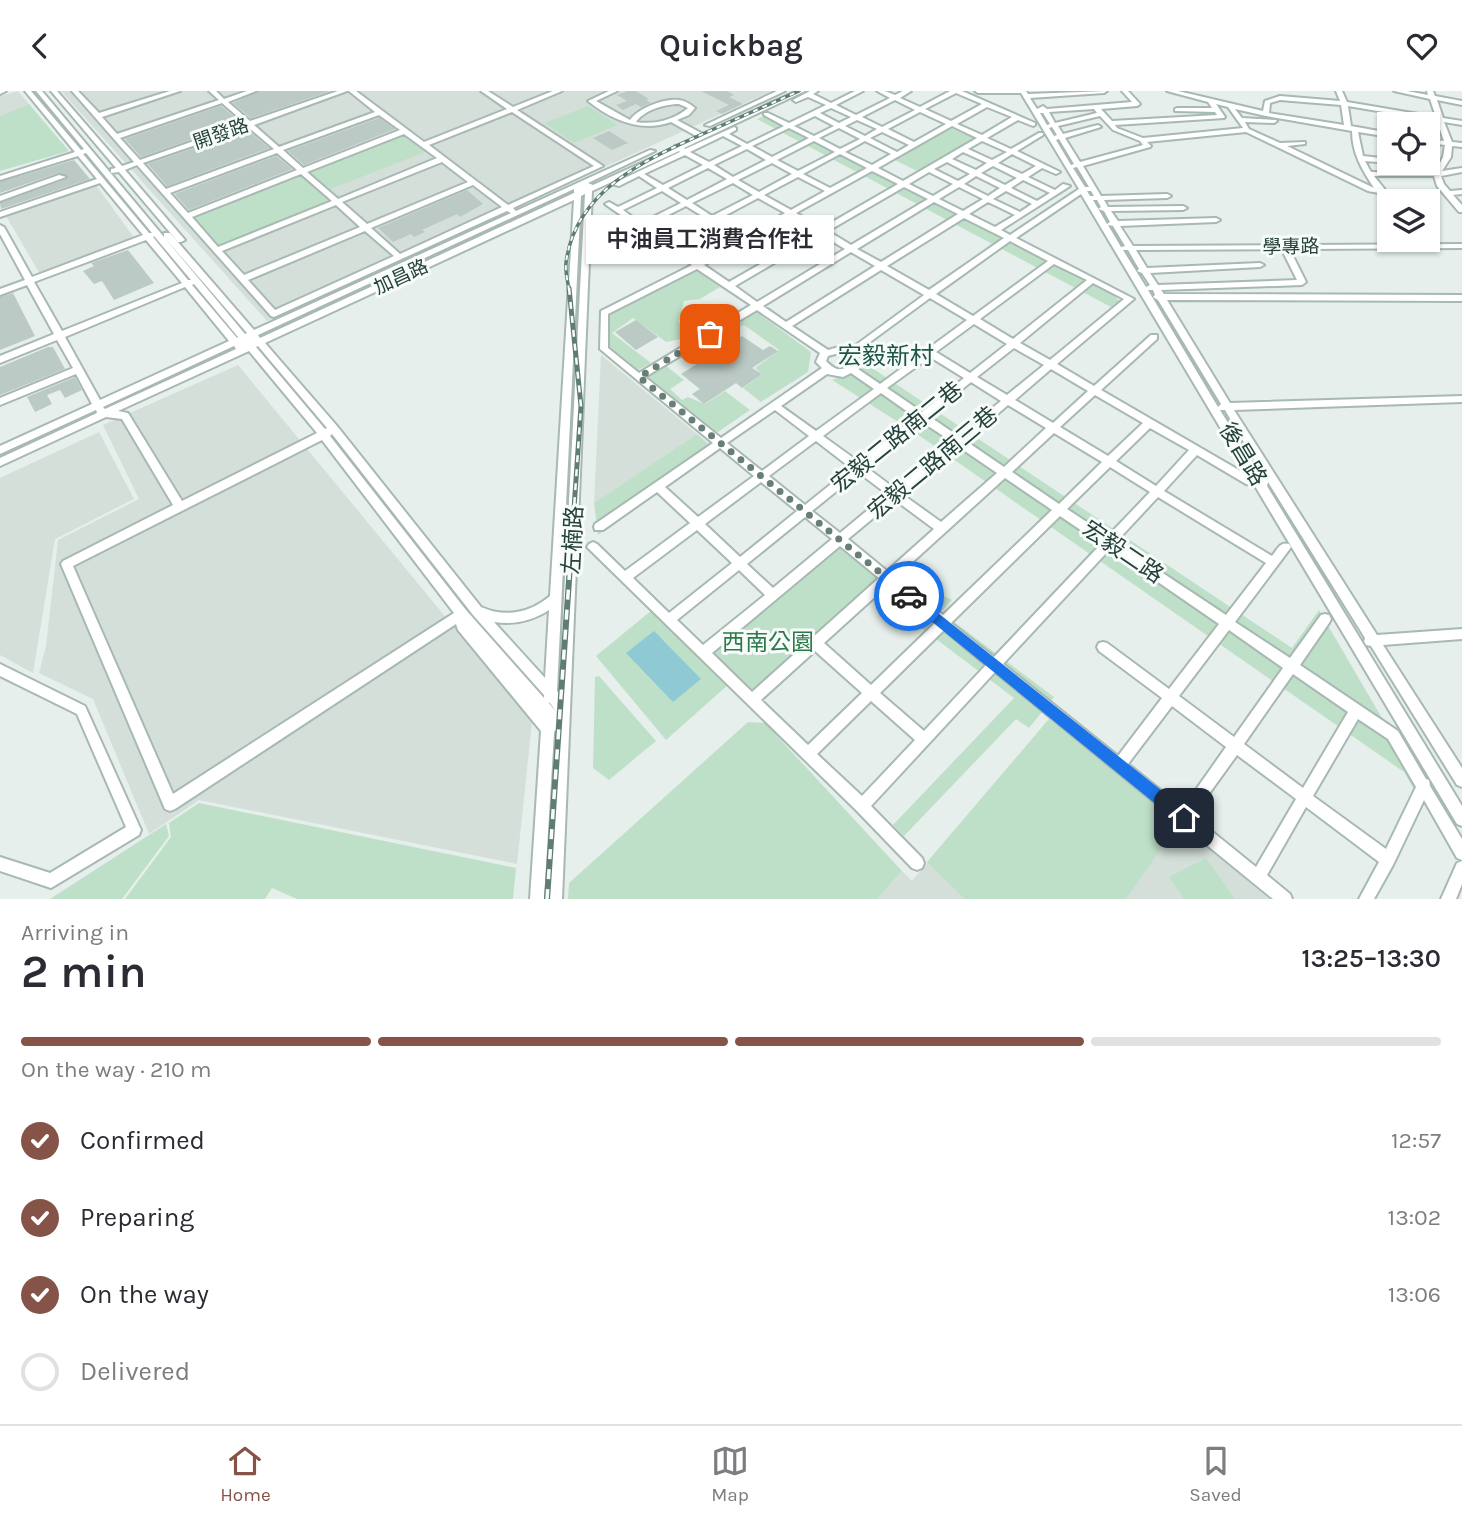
<!DOCTYPE html>
<meta charset="utf-8">
<style>
:root{--surface:#fff;--page:#f2f2f3;--text:#2b2b33;--muted:#7c7c81;--line:#e1e1e2;--accent:#855347}
body{margin:0;font-family:Karla,"Noto Sans TC",sans-serif;background:var(--page);color:var(--text);height:100vh;display:flex;flex-direction:column;font-size:26px;white-space:nowrap}
*{box-sizing:border-box;margin:0}
p{font-size:23px;color:var(--muted)}
.icon{flex:none;width:38px;height:38px;fill:none;stroke:currentColor;stroke-width:2;stroke-linecap:round;stroke-linejoin:round}
.map{position:relative;height:808px;overflow:hidden}
.drawer{display:flex;flex-direction:column;background:var(--surface);flex:1}
.drawer>*{flex:none}
.tools{position:absolute;left:1377px;top:21px;display:grid;gap:14px}
.tools a{display:grid;place-items:center;width:63px;height:63px;border-radius:0px;background:var(--surface);box-shadow:0 2px 5px #0004;font-size:35px}
.pin{position:absolute;display:grid;place-items:center;width:60px;height:60px;color:#fff;margin:-30px;border-radius:14px;box-shadow:0 4px 10px #0006}
.courier{position:absolute;display:grid;place-items:center;width:70px;height:70px;margin:-35px;border:5px solid #1a73e8;border-radius:50%;background:#fff;color:#222;box-shadow:0 2px 9px #0007}
.bubble{position:absolute;height:49px;border-radius:0px;background:var(--surface);box-shadow:0 2px 5px #0004;font-size:23px;font-weight:600;line-height:49px;text-align:center}
.overview em{font-style:normal;font-weight:600}
.overview div{display:flex;flex-direction:column-reverse}
.overview{display:flex;align-items:center;justify-content:space-between;height:119px;padding:0 21px}
h1{font-size:46px;font-weight:600;line-height:52px}
.bar{display:grid;grid-template-columns:repeat(4,1fr);gap:10px 7px;align-content:center;height:84px;padding:0 21px}
.bar i{height:9px;border-radius:5px;background:var(--line)}
.bar .on{background:var(--accent)}
.bar p{grid-column:span 4}
ol{padding:0 21px;list-style:none}
li{display:flex;align-items:center;gap:21px;height:77px}
li p{margin-inline-start:auto}
li .icon{padding:7px;border-radius:50%;background:var(--accent);color:#fff;stroke-width:4}
li:last-child{color:var(--muted)}
li i{width:38px;height:38px;border:4px solid var(--line);border-radius:50%}
header{display:flex;justify-content:space-between;align-items:center;height:91px;padding:0 21px;background:var(--surface);font-size:32px;font-weight:600}
.menu{display:flex;justify-content:space-around;align-items:center;height:98px;border-top:2px solid var(--line);background:var(--surface);font-size:19px;color:var(--muted)}
.menu a{display:grid;justify-items:center;gap:4px}
.menu .on{color:var(--accent)}
.map>svg:first-child{display:block}
.built{fill:#d4dfda}
.green{fill:#bfe0c8}
.water{fill:#8ec9d4}
.building{fill:#bbcac4}
.lines{fill:none;stroke-linecap:round;stroke-linejoin:round}
.minor-casing{stroke:#a8b8b2;stroke-width:4}
.minor{fill:#fff;fill-rule:evenodd}
.rail-far2-casing{stroke:#5f7d75;stroke-width:3.5}
.rail-far1-casing{stroke:#5f7d75;stroke-width:5}
.rail-casing{stroke:#5f7d75;stroke-width:6}
.rail-far2{stroke:#f7fbf9;stroke-width:2;stroke-dasharray:5;stroke-linecap:butt}
.rail-far1{stroke:#f7fbf9;stroke-width:2.5;stroke-dasharray:7;stroke-linecap:butt}
.rail{stroke:#f7fbf9;stroke-width:3.5;stroke-dasharray:10;stroke-linecap:butt}
.route{fill:#1a73e8}
.done{stroke:#687f78;stroke-width:7;stroke-dasharray:0 12.6}
.labels{text-anchor:middle;dominant-baseline:central;stroke-width:6;stroke-linejoin:round;paint-order:stroke}
.far-street-label{font-size:19px;fill:#24423a;stroke:#f7fbf9}
.street-label{font-size:23px;fill:#24423a;stroke:#f7fbf9}
.park-label{font-size:23px;fill:#2d7a4b;stroke:#f7fbf9}
.neighbourhood-label{font-size:24px;fill:#1f5548;stroke:#f7fbf9}
</style>
<header><svg class="icon" aria-label="back" viewBox="0 0 24 24"><path d="M15 5l-7 7 7 7"/></svg>Quickbag<svg class="icon" aria-label="heart" viewBox="0 0 24 24"><path d="M12 20l-8-8c-3-5 5-10 8-4 3-6 11-1 8 4z"/></svg></header>
<div class="map">
<svg width="1462" height="808" viewBox="0 0 1462 808">
<rect width="100%" height="100%" fill="#e6efeb"/>
<path class="built" d="M18 0 29 13 0 25V5Z
M61 0H771L267 230Z
M96 94 135 148 40 183 6 125Z
M601 264 697 343 594 412Z
M238 274 532 631 517 773 199 709 149 743 93 608 39 582 46 555 58 449 139 408 103 334Z
M99 341 134 408 55 448 33 582 0 564V387Z
M1049 628 1179 732 1269 808H877L902 780 912 790Z"/>
<path class="green" d="M29 13 69 60 0 80V25Z
M588 15 618 34 574 52 544 32Z
M772 22 996 136 991 140 1113 203 1119 210 1111 216 757 28Z
M951 37 976 48 919 81 895 69Z
M405 40 430 59 326 100 337 111 217 159 187 125Z
M687 179 697 180 720 196 700 208 684 210 679 231 697 245 666 251 633 227 612 242 651 272 638 279 607 257V223Z
M757 221 811 261 808 281 761 311 743 297 762 283 755 277 779 259 744 234 718 246 715 243Z
M665 274 684 289 670 298 682 309 688 306 705 313 725 300 750 319 718 341 712 340 646 290V286Z
M869 275 1292 557 1319 519 1421 694 1416 702 1404 681 917 343 832 289Z
M697 343 717 360 598 444 594 412Z
M838 456 880 489 752 603 711 563Z
M886 496 912 516 933 500 952 509 941 521 1054 606 1029 637 1016 628 904 745 893 734 1014 607 878 504Z
M652 519 729 593 666 649 596 565Z
M599 585 656 650 609 689 593 677 595 586Z
M1049 628 1179 732 1126 808H965L927 771Z
M748 631 765 632 902 780 877 808H568L569 792Z
M199 712 516 777 513 808H297L272 797 265 808H125L171 746 169 732Z
M166 733 169 745 122 808H50Z
M1206 767 1235 808H1184L1169 786Z"/>
<path class="water" d="M654 540 701 588 673 611 626 562Z"/>
<path class="building" d="M258 0H330L251 27 233 12Z
M627 0H636L649 8 646 9 651 12 641 16 636 13 623 19 616 14 627 10 617 4Z
M701 0H727L734 4 729 6 743 13 722 23 716 20 729 14Z
M221 15 240 31 141 66 125 48Z
M379 27 395 38 304 74 288 60Z
M247 39 269 57 167 95 148 73Z
M609 40 628 52 612 59 593 47Z
M276 65 292 78 189 119 175 103Z
M74 69 90 88 1 118 0 112 67 88 68 85 58 82 0 102V91Z
M467 99 483 113 460 126 457 123 422 139 425 141 414 146 411 143 393 151 378 137Z
M128 159 154 192 114 209 102 190 94 193 83 180 94 175 91 172Z
M13 202 35 245 0 259V206Z
M690 214H709L708 237 688 239Z
M636 229 658 246 636 259 615 241Z
M742 245 763 259 770 255 778 260 752 277 762 283 742 297 736 292 704 313 692 303 700 298 681 283Z
M48 256H53L65 278 0 304V276Z
M75 286 82 299 65 307 60 299 47 304 52 313 35 321 27 306Z"/>
<g class="lines">
<defs>
<path id="minor" d="M0 0H6L0 3Z
M25 0H31L81 59 84 58 36 0H42L245 243 247 242 164 146V142H170L254 239 511 122 507 120 274 226 271 225 137 74 125 79 185 149 181 151H178L119 81 111 82V78L116 77 51 0H57L122 75 134 71 72 0H78L99 22 170 0H180L102 26 117 43 219 9 209 0H216L224 8 247 0H256L228 11 250 30 338 0H347L254 34 279 56 375 21 349 0H356L424 51 507 18 481 0H488L513 16 553 0H562L517 19 603 75 513 117 516 120 650 59 655 60 588 92 593 94 674 57 675 55 679 54 698 46 671 31C640 42 612 29 588 10L609 0H617L596 10 630 29C638 17 665 7 679 9 686 10 690 13 695 17L689 24 677 29 703 43 797 0H805L684 57 685 58 734 36 736 37V39L729 43 747 53 784 35 764 24V22H768L789 32 826 14 808 6 796 11 793 9 810 0H818L813 3 831 12 855 0H863L836 14 856 24 890 7 877 0H885L895 4 903 0H911L900 7 920 16 950 0H962L1035 32V34L1033 35 1018 29 987 47 1011 58 1039 42H1043V44L1017 60 1060 81 1056 83 1042 77 1028 86 1055 99 1063 93 1070 95 1001 139 1010 144 1079 98 1021 2H978L975 0H1026L1028 3 1107 0 1104 2 1030 7 1037 18 1043 15 1047 18 1132 11 1122 0H1128L1140 13 1137 15 1101 18 1112 30 1217 24 1215 21 1175 20V18L1177 17H1212L1208 11 1167 0H1178L1263 20 1265 10 1280 5 1340 10 1336 0H1342L1347 11 1436 26 1430 8 1394 0H1407L1428 4 1427 0H1433L1435 5 1462 10V14L1437 9 1443 27 1462 30V34L1444 31 1452 51 1462 52V56L1452 55 1451 66 1442 80 1462 77V81L1441 85 1444 93 1450 100 1462 99V103L1453 104 1462 114V121H1459L1437 95 1434 85H1374L1394 110H1390V112L1379 102 1368 100 1246 41 1147 51 1151 55 1150 56 1083 75 1101 105 1167 103 1171 105 1167 107 1104 109 1108 116 1183 115 1187 117 1183 119 1111 120 1118 130 1216 127 1220 129 1216 131 1120 135 1133 155 1462 153V157L1136 159 1147 177 1260 172 1264 174 1260 176 1150 182 1158 194 1297 189 1283 161 1287 159 1291 161 1306 191 1302 194 1161 199 1164 203 1462 204V210L1167 209 1230 312 1462 305V311L1234 319 1377 544 1462 538V548L1383 554 1462 677V696L1457 694 1371 555 1366 554 1364 550 1365 547 1268 391 1267 395 1462 715V735L1457 733 1255 395 1246 393 1197 364 1164 400 1272 465C1277 459 1280 450 1289 453L1291 456 1289 459 1235 531 1290 567 1321 524 1325 523 1329 524 1331 528 1329 532 1300 574 1398 640 1426 688 1429 689 1430 695 1462 748V769L1457 767 1424 709 1393 774 1374 808H1359L1379 771 1306 716 1267 784 1290 803 1292 808H1273L995 581 871 715 922 767 924 772 922 777 917 779 912 777 857 720 587 456 589 453 593 451 597 453 625 480 690 432 657 401 603 439H595L594 436 595 433 713 352 600 258 601 220 692 174 605 113 609 111 618 116 657 97 639 85 619 95 612 93 680 61 679 60 592 100 562 808H548L557 640 555 639 554 642 544 808H530L541 640 458 539 456 533 175 718 170 720 165 718 61 473 63 470 173 414 122 328 106 326 0 375V367L97 322 96 319 0 363V355L92 313 76 283 0 314V307L73 277 57 249 0 272V265L54 243 27 194 0 204V198L25 189 0 143V134L4 136 32 186 143 144 100 92 0 126V121L97 88 78 65 0 89V85L75 61ZM956 2 982 13 951 30 925 18ZM895 9 915 19 882 36 862 26ZM1280 9 1341 14 1344 34 1269 22 1270 12ZM222 12 245 32 140 69 120 47ZM679 13 688 17C674 29 654 34 636 31 644 19 665 13 679 13ZM1216 13 1228 16 1243 37 1143 47 1117 37 1115 34 1224 27 1225 26ZM1348 15 1437 30 1444 50 1428 48V52L1445 54 1443 66 1440 72H1409L1413 74 1438 76 1435 81H1371L1365 70 1390 72H1391H1390V68L1363 65 1358 41 1390 46V42L1351 35ZM987 16 1012 26 982 44 957 33ZM831 17 851 26 839 32 820 22ZM1094 18 1097 22 1055 32 1049 21ZM1235 18 1266 25 1352 40C1352 62 1362 79 1374 97L1287 55 1305 53V51L1280 52 1249 38 1245 31 1274 32 1277 30 1276 29 1242 27ZM512 21 594 75 508 114 429 54ZM920 21 946 33 914 51 888 38ZM1040 22H1043L1050 33 1047 34ZM379 24 400 39 303 77 283 59ZM815 25 834 35 814 45 794 35ZM1100 25 1113 39 1140 50 1143 54 1080 71 1065 47 1101 36 1098 34 1063 43 1058 35ZM857 29 877 38 865 45 845 35ZM952 35 977 47 903 90 878 77ZM248 36 274 58 166 98 143 72ZM1052 36 1057 44 1054 45 1049 37ZM789 37 809 47 772 66 752 55ZM839 37 860 48 840 58 819 47ZM882 41 909 54 897 61 870 47ZM404 43 437 67 338 108 307 81ZM723 45 742 55 709 71 690 61ZM1059 48 1074 73 1071 74 1056 49ZM814 50 835 61 798 80 777 69ZM865 50 891 63 872 74 845 61ZM982 50 1007 61 992 69 968 58ZM747 58 766 69 733 86 714 74ZM963 61 987 72 976 79 952 68ZM86 62 152 142H149L83 63ZM277 62 297 79 188 122 170 102ZM840 63 867 77 830 97 803 83ZM1012 63 1036 75 1022 83 998 72ZM685 64 703 74 663 94 644 83ZM442 71 468 91 367 133 342 111ZM947 71 970 83 958 90 934 78ZM772 72 792 83 759 101 738 89ZM993 75 1017 87 1005 94 981 82ZM1077 76 1089 96H1085L1073 77ZM708 77 727 88 687 109 668 97ZM872 80 898 93 822 137 796 122ZM929 81 953 93 933 105 909 93ZM301 83 332 110 218 156 192 126ZM976 85 1000 97 988 105 964 93ZM798 86 825 100 791 119 764 104ZM1023 89 1050 102 1037 110 1011 97ZM733 92 753 104 712 125 692 112ZM473 94 502 116 400 163 371 137ZM904 96 928 108 851 154 828 140ZM959 96 983 108 963 120 939 108ZM574 98V102L260 247 258 244ZM662 100 681 112 641 132 623 119ZM1006 100 1032 113 1020 121 993 108ZM1087 100H1091L1094 105H1090ZM585 103 559 602 557 600 581 105ZM1081 103 1249 385 1101 299 1157 248V244H1151L1094 295 1057 273 1134 208 1016 147ZM758 107 785 122 698 171 672 153ZM574 109 550 505C530 522 505 527 481 516L337 335 265 252ZM1093 109H1097L1101 116 1098 118 1104 120 1110 131 1107 133ZM934 111 958 123 881 171 857 158ZM988 111 1015 124 995 136 969 123ZM336 114 360 136 244 184 222 160ZM686 115 707 128 667 149 647 135ZM791 126 816 141 729 191 704 174ZM964 127 1004 147 929 199 887 175ZM1108 134 1113 135 1125 155 1121 156ZM365 140 394 165 275 219 248 189ZM822 144 845 158 757 211 735 195ZM154 145 191 189H188L153 146ZM146 149 182 192 62 240 34 191ZM1010 150 1048 170 973 225 936 203ZM1123 159H1128L1139 178 1137 180 1142 182 1150 194 1146 196ZM851 161 875 175 786 231 763 215ZM1054 173 1087 189 1013 248 980 228ZM697 178 751 214 639 282 608 257V223ZM881 179 924 204 849 259 839 256 828 259 792 235ZM1093 192 1124 208 1050 269 1020 252ZM194 193 238 246 237 247 192 194ZM185 196 229 250 100 309 65 246ZM1148 199H1153L1155 204 1153 206 1158 209 1221 313 1218 316ZM930 207 967 229 880 293 858 278 861 269 855 262ZM757 219 820 262 816 271 822 277 721 347 645 286ZM974 233 1007 253 970 282 936 261ZM234 255 236 258 105 318 103 316ZM258 255 327 337 325 338 256 256ZM1014 257 1044 274 1007 304 977 286ZM249 260 317 342 182 410 128 322 118 320ZM839 262 847 264 851 270V274C839 281 835 279 826 270L828 265ZM930 266 964 287 922 321 887 297ZM1051 278 1088 300 1053 332 1015 309ZM851 282 874 298 816 340 781 315 827 283 843 286ZM971 291 1001 310 958 345 929 325ZM881 302 915 326 859 371 823 345ZM1095 304 1143 332 1108 365 1060 336ZM1008 314 1046 337 1004 376 966 350ZM775 319 809 345 762 380 727 352ZM1220 319H1225L1266 389 1263 388ZM922 331 951 350 894 397 866 376ZM1150 337 1189 359 1156 395 1116 370ZM1054 342 1102 371 1059 413 1012 381ZM332 343 473 524 544 604V607L466 519 330 345ZM322 349 454 522 173 703 73 475ZM816 350 851 377 805 414 769 385ZM959 356 997 382 941 431 902 403ZM720 357 754 385 698 426 665 396ZM1110 376 1150 401 1108 445 1067 418ZM859 382 887 403 840 442 812 420ZM1005 387 1052 419 943 524 895 487ZM761 391 797 420 740 466 705 433ZM1158 406 1266 472 1226 524 1116 451ZM895 409 934 438 887 480 848 448ZM1060 425 1101 453 994 566 951 532ZM805 426 832 448 773 497 747 473ZM697 439 732 472 669 522 633 487ZM840 455 879 487 752 601 712 562ZM1110 458 1219 533 1169 598 1107 552 1103 551 1099 552 1097 556 1099 560 1162 607 1118 665 1003 573ZM739 479 765 504 703 554 677 529ZM888 494 935 532 871 594 824 552ZM549 519 545 587 494 531C514 534 532 530 549 519ZM944 539 986 574 924 640 880 602ZM1229 539 1283 577 1234 646 1179 605ZM815 560 862 602 808 654 761 609ZM1293 583 1348 621 1303 697 1244 653ZM871 610 915 649 862 705 817 663ZM548 611 550 612 557 622ZM1172 615 1226 656 1183 717 1128 673ZM1358 628 1388 648 1416 696 1386 758 1313 705ZM1237 664 1296 708 1256 776 1193 725Z
M777 0H785L710 35 705 34Z
M59 84 66 86 0 110V105Z
M0 573 85 615 141 739 139 744 51 797 0 780V766L50 782 126 736 77 623 0 585Z
M1462 770V793L1456 808H1441L1457 772Z"/>
</defs>
<use href="#minor" class="minor-casing"/>
<use href="#minor" class="minor"/>
<defs>
<path id="rail-far2" d="M569 199C568 191 565 181 566 172 575 99 647 68 705 42 736 28 768 14 799 0"/>
<path id="rail-far1" d="M569 197 581 315 571 462"/>
<path id="rail" d="M547 808 571 460"/>
</defs>
<use href="#rail-far2" class="rail-far2-casing"/>
<use href="#rail-far1" class="rail-far1-casing"/>
<use href="#rail" class="rail-casing"/>
<use href="#rail-far2" class="rail-far2"/>
<use href="#rail-far1" class="rail-far1"/>
<use href="#rail" class="rail"/>
</g>
<path class="route" d="M909 499 1190 722 1192 727 1190 732 1184 735 1179 732 904 508 902 505Z"/>
<g class="lines">
<path class="done" d="M710 243 639 286 909 505"/>
</g>
<g class="labels">
<g class="far-street-label">
<text transform="translate(221 43) rotate(-19)">開發路</text>
<text transform="translate(1291 156) rotate(-1)">學專路</text>
<text transform="translate(401 186) rotate(-25)">加昌路</text>
</g>
<g class="street-label">
<text transform="translate(897 346) rotate(-39)">宏毅二路南二巷</text>
<text transform="translate(1243 363) rotate(59)">後昌路</text>
<text transform="translate(933 372) rotate(-40)">宏毅二路南三巷</text>
<text transform="translate(573 449) rotate(-87)">左楠路</text>
<text transform="translate(1123 461) rotate(34)">宏毅二路</text>
</g>
<g class="park-label">
<text x="768" y="551">西南公園</text>
</g>
<g class="neighbourhood-label">
<text x="886" y="265">宏毅新村</text>
</g>
</g>
</svg>
<div class="tools">
<a><svg class="icon" aria-label="locate" viewBox="0 0 24 24"><circle cx="12" cy="12" r="6"/><path d="M12 2v4M12 18v4M2 12h4M18 12h4"/></svg></a>
<a><svg class="icon" aria-label="layers" viewBox="0 0 24 24"><path d="M12 4l9 5-9 5-9-5zM3 14l9 5 9-5"/></svg></a>
</div>
<div class="pin" style="left:710px;top:243px;background:#ea580c"><svg class="icon" aria-label="bag" viewBox="0 0 24 24"><path d="M5 8h14l-1 12H6zM9 8a3 3 0 0 1 6 0"/></svg></div>
<div class="pin" style="left:1184px;top:727px;background:#1f2937"><svg class="icon" aria-label="home" viewBox="0 0 24 24"><path d="M3 11l9-7 9 7M6 9v11h12V9"/></svg></div>
<div class="courier" style="left:909px;top:505px"><svg class="icon" aria-label="car" viewBox="0 0 24 24"><path d="M5 17H2v-5l4-1 3-4h7l3 4 3 1v5h-3M9 17h6M6 11h13"/><circle cx="7" cy="17" r="2"/><circle cx="17" cy="17" r="2"/></svg></div>
<div class="bubble" style="left:586px;top:124px;width:248px">中油員工消費合作社</div>
</div>
<section class="drawer">
<div class="overview"><div><h1>2 min</h1><p>Arriving in</p></div><em>13:25–13:30</em></div>
<div class="bar"><i class="on"></i><i class="on"></i><i class="on"></i><i></i><p>On the way · 210 m</p></div>
<ol>
<li><svg class="icon" aria-label="check" viewBox="0 0 24 24"><path d="M5 12l5 5 9-10"/></svg>Confirmed<p>12:57</p></li>
<li><svg class="icon" aria-label="check" viewBox="0 0 24 24"><path d="M5 12l5 5 9-10"/></svg>Preparing<p>13:02</p></li>
<li><svg class="icon" aria-label="check" viewBox="0 0 24 24"><path d="M5 12l5 5 9-10"/></svg>On the way<p>13:06</p></li>
<li><i></i>Delivered</li>
</ol>
</section>
<nav class="menu">
<a class="on"><svg class="icon" aria-label="home" viewBox="0 0 24 24"><path d="M3 11l9-7 9 7M6 9v11h12V9"/></svg>Home</a>
<a><svg class="icon" aria-label="map" viewBox="0 0 24 24"><path d="M3 6l6-2 6 2 6-2v14l-6 2-6-2-6 2zM9 4v14M15 6v14"/></svg>Map</a>
<a><svg class="icon" aria-label="saved" viewBox="0 0 24 24"><path d="M7 4h10v16l-5-4-5 4z"/></svg>Saved</a>
</nav>
